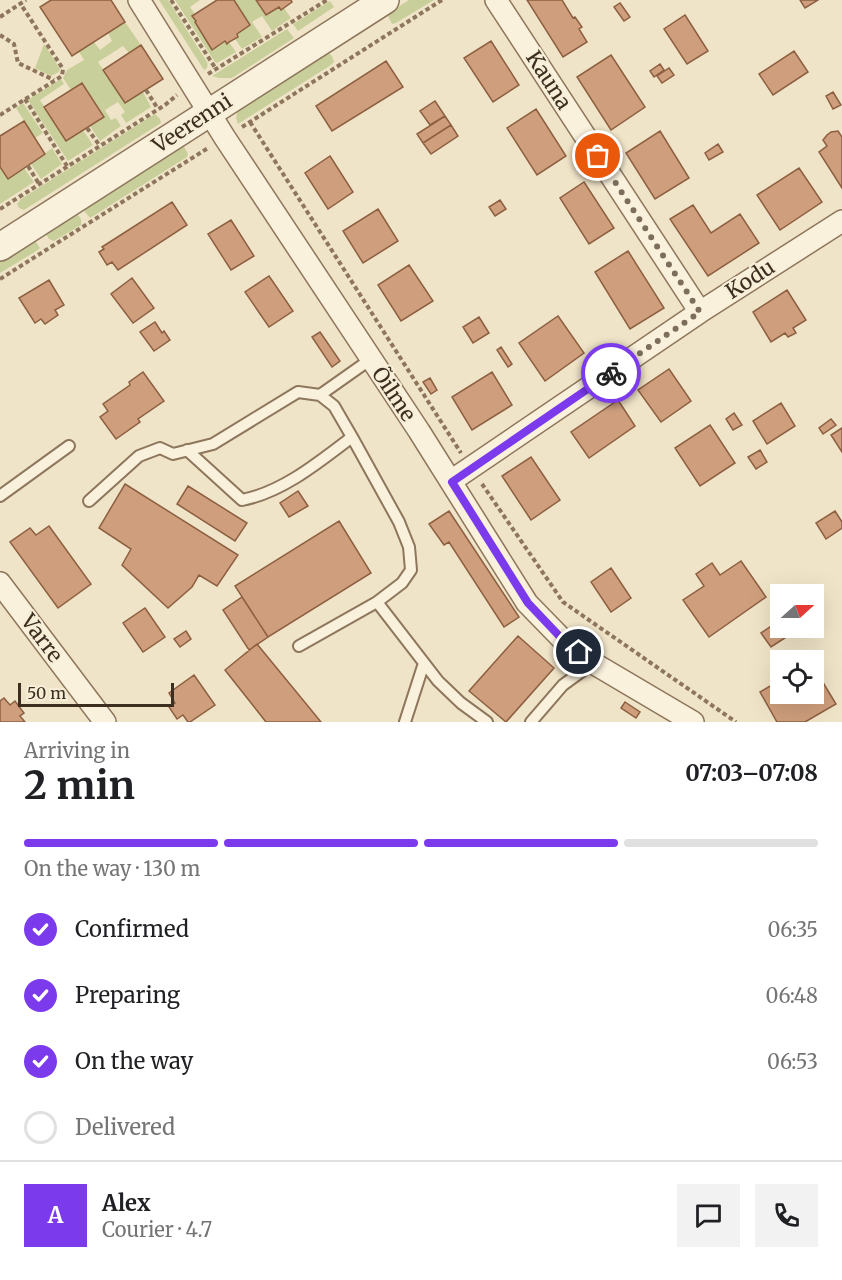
<!DOCTYPE html>
<meta charset="utf-8">
<style>
:root{--surface:#fff;--page:#f2f2f2;--text:#202124;--muted:#757577;--line:#e0e0e0;--accent:#7c3aed}
body{margin:0;font-family:Merriweather,serif;background:var(--page);color:var(--text);height:100vh;display:flex;flex-direction:column;font-size:22px;white-space:nowrap}
*{box-sizing:border-box;margin:0}
p{font-size:20px;color:var(--muted)}
.icon{flex:none;width:33px;height:33px;fill:none;stroke:currentColor;stroke-width:2;stroke-linecap:round;stroke-linejoin:round}
.map{position:relative;height:722px;overflow:hidden}
.details{display:flex;flex-direction:column;background:var(--surface);flex:1}
.details>*{flex:none}
.needle{width:39px;rotate:69deg}
.controls{position:absolute;left:770px;top:584px;display:grid;gap:12px}
.controls a{display:grid;place-items:center;width:54px;height:54px;border-radius:0px;background:var(--surface);box-shadow:0 6px 24px #0002;font-size:30px}
.scale{position:absolute;left:18px;bottom:15px;width:156px;box-sizing:border-box;padding-left:6px;border:3px solid #3d2e20;border-top:0;font-size:16px;line-height:21px;white-space:nowrap;color:#3d2e20;-webkit-text-stroke:4px #f7eed8;paint-order:stroke}
.pin{position:absolute;display:grid;place-items:center;width:51px;height:51px;color:#fff;margin:-26px;border:3px solid #fff;border-radius:50%;box-shadow:0 2px 6px #0007}
.courier{position:absolute;display:grid;place-items:center;width:60px;height:60px;margin:-30px;border:4px solid #7c3aed;border-radius:50%;background:#fff;color:#222;box-shadow:0 2px 8px #0007}
.summary em{font-style:normal;font-weight:700}
.summary div{display:flex;flex-direction:column-reverse}
.summary{display:flex;align-items:center;justify-content:space-between;height:102px;padding:0 24px}
h1{font-size:39px;font-weight:700;line-height:45px}
.bar{display:grid;grid-template-columns:repeat(4,1fr);gap:9px 6px;align-content:center;height:72px;padding:0 24px}
.bar i{height:8px;border-radius:4px;background:var(--line)}
.bar .active{background:var(--accent)}
.bar p{grid-column:span 4}
.line{display:flex;align-items:center;gap:15px;padding:0 24px;border-top:2px solid var(--line)}
.line div{flex:1}
.round{display:grid;place-items:center;flex:none;width:63px;height:63px;border-radius:0px;background:var(--page)}
ol{padding:0 24px;list-style:none}
li{display:flex;align-items:center;gap:18px;height:66px}
li p{margin-inline-start:auto}
li .icon{padding:6px;border-radius:50%;background:var(--accent);color:#fff;stroke-width:4}
li:last-child{color:var(--muted)}
li i{width:33px;height:33px;border:3px solid var(--line);border-radius:50%}
.map>svg:first-child{display:block}
.green{fill:#c9cf9b}
.building{fill:#cf9f7d;stroke:#8d5f41;stroke-width:1.5}
.lines{fill:none;stroke-linecap:round;stroke-linejoin:round}
.service-casing{stroke:#8d765c;stroke-width:14}
.minor-casing{stroke:#8d765c;stroke-width:24}
.tertiary-casing{stroke:#8d765c;stroke-width:30}
.path{stroke:#8d765c;stroke-width:4;stroke-dasharray:4.5 3;stroke-linecap:butt}
.service{stroke:#faf1dc;stroke-width:10}
.minor{stroke:#faf1dc;stroke-width:21}
.tertiary{stroke:#faf1dc;stroke-width:27}
.done{stroke:#7c6e5b;stroke-width:6;stroke-dasharray:0 10.8}
.route{stroke:#7c3aed;stroke-width:8}
.labels{text-anchor:middle;dominant-baseline:central;stroke-width:4.5;stroke-linejoin:round;paint-order:stroke}
.street-label{font-size:21px;fill:#3d2e20;stroke:#f7eed8}
</style>
<div class="map">
<svg width="842" height="722" viewBox="0 0 842 722">
<rect width="100%" height="100%" fill="#f0e4c8"/>
<path class="green" d="M159 0H168L207 62C208 66 208 68 204 70Z
M175 0H200L190 7 195 14 193 16 196 21 195 22 212 49 225 41 227 44 229 42 236 52 217 63 215 62Z
M234 0H256L266 15 279 7 284 8 291 18 272 31 262 16 252 22 262 37 242 49 235 39 238 37 237 34 250 25Z
M409 0H434L396 23 392 24 387 14Z
M330 1 334 7 298 31 293 24Z
M125 22 141 45 129 53 123 46 98 62 125 103 143 92 151 107 126 123 121 115 125 112 118 102 105 110 111 120 116 118 121 126 100 141 90 126 104 116 83 83 71 90 63 78 67 70 84 60 79 52 94 42 100 50 112 41 108 33Z
M287 29 294 38 232 78H219L212 76Z
M44 44 60 69 59 72 51 76 35 68Z
M327 52 332 56 334 62 331 65 238 124C235 117 236 113 241 107Z
M61 79 64 84 40 100 66 141 83 130 93 145 68 161 28 100Z
M23 103 43 133 35 138 16 108Z
M155 114 160 119 161 123 24 210 19 208 17 204 21 199Z
M183 145 188 154 187 157 90 218 85 212 84 208Z
M52 148 62 164 41 179 31 164Z
M0 167 8 179 24 168 34 182 0 204Z
M75 213C80 216 82 219 81 225L54 241 49 239 45 232Z
M33 240 36 242 40 248 38 250 0 273V260Z"/>
<path class="building" d="M51 0H111L125 22 72 56 40 7Z
M234 0 250 25 237 34 238 37 229 42 227 44 225 41 212 50 195 22 196 21 192 16 217 0Z
M256 0H291L292 2 281 10 279 7 266 15Z
M527 0H562L573 18 575 17 582 27 579 29 587 42 563 57Z
M800 0H818L805 8Z
M620 3 630 17 624 21 614 7Z
M685 15 708 51 687 64 664 29Z
M491 41 519 85 493 102 464 58Z
M141 45 163 79 125 103 103 70Z
M794 51 808 72 773 95 759 74Z
M611 55 645 107 611 130 577 77Z
M386 61 403 87 332 131 316 106Z
M660 64 664 70 654 77 650 71Z
M669 68 674 75 662 83 657 76Z
M82 83 104 117 66 141 44 107Z
M833 92 841 105 833 109 826 96Z
M435 101 445 116 430 125 420 111Z
M536 109 566 156 537 175 507 128Z
M445 116 451 125 423 143 417 134Z
M24 121 45 154 8 179 0 167V136Z
M451 125 458 136 431 154 423 143Z
M660 131 689 178 655 199 626 153Z
M838 131 842 137V188L819 152 827 146 823 140 827 135 831 132Z
M718 144 723 152 709 160 705 153Z
M330 156 353 192 328 209 305 173Z
M799 168 822 202 780 230 757 195Z
M584 182 614 228 589 244 560 198Z
M500 200 506 209 495 216 489 207Z
M172 202 187 225 118 270 112 262 107 265 99 252 104 249 102 247Z
M693 205 711 233 740 214 759 243 708 276 670 219Z
M378 209 398 241 363 263 343 231Z
M231 220 254 256 231 270 208 234Z
M628 251 664 308 630 329 595 272Z
M409 265 433 301 401 321 378 285Z
M269 276 293 311 269 327 245 292Z
M132 278 154 308 133 323 111 294Z
M49 280 64 305 55 310 58 315 45 324 41 319 35 323 19 298Z
M787 290 806 320 793 328 796 333 788 337 785 333 771 342 753 312Z
M558 316 584 353 545 381 519 343Z
M479 317 489 333 473 343 463 327Z
M155 322 162 333 164 331 170 340 154 351 140 332Z
M320 332 340 361 332 367 312 337Z
M501 347 512 364 508 367 497 350Z
M669 369 691 401 661 422 638 390Z
M143 372 164 401 138 419 140 422 116 439 100 417 108 411 103 404 130 385 129 382Z
M492 372 512 405 472 430 452 397Z
M430 378 437 390 431 394 423 382Z
M618 400 635 426 589 458 571 432Z
M781 403 795 426 767 444 753 421Z
M734 413 742 425 733 430 726 419Z
M831 419 836 425 823 434 819 428Z
M710 425 735 463 700 486 675 448Z
M842 428V452L831 435Z
M760 450 767 462 756 469 748 457Z
M531 457 560 500 531 520 502 476Z
M125 484 238 555 217 586 199 575 192 587 168 608 122 565 131 549 99 528Z
M188 486 247 523 235 541 177 504Z
M298 491 308 506 289 517 280 503Z
M449 511 519 617 504 627 449 542 444 545 429 524Z
M835 511 842 522V528L826 539 816 523Z
M339 521 371 573 268 637 235 586Z
M49 526 91 584 58 608 10 542 30 528 36 535Z
M741 561 766 597 709 637 683 600 704 586 696 574 712 563 720 575Z
M611 568 631 598 611 612 591 582Z
M242 597 268 637 249 650 223 610Z
M145 608 165 637 143 652 123 623Z
M780 620V627H786L791 634 771 647 761 633Z
M186 631 191 639 180 647 174 639Z
M518 636 554 668 506 722 469 691Z
M257 644 321 722H266L225 670Z
M813 666 836 704 805 722H777L760 692 780 680V693H813Z
M194 675 215 705 190 722H188L183 715 177 719 169 707 175 703 169 693Z
M4 698 10 705 15 701 24 713 20 716 25 722H0V701Z
M625 702 640 712 636 718 621 708Z"/>
<g class="lines">
<defs>
<path id="service" d="M187 450 242 500C283 492 319 462 352 437L334 406 320 395
M0 496 69 446
M89 501 139 456 160 448 173 454 213 444 298 392 320 395 371 359
M377 602 438 681 461 703 487 722
M299 646 377 602 402 583 411 570 409 547 399 522 352 437
M405 722 424 663
M531 722 563 685 593 663"/>
<path id="minor" d="M139 0 225 138 419 431 527 603 564 641 593 663 693 722
M496 0 700 312
M451 481 700 312 842 221
M0 583 105 722"/>
<path id="tertiary" d="M0 247 385 0"/>
</defs>
<use href="#service" class="service-casing"/>
<use href="#minor" class="minor-casing"/>
<use href="#tertiary" class="tertiary-casing"/>
<path class="path" d="M171 0 216 69
M0 17 26 0
M0 35 14 44 18 63 54 80
M208 74 327 0
M146 90 158 109
M25 99 67 166
M0 115 62 76 63 69 20 3
M250 122 461 453
M242 127 442 0
M87 128 100 146
M28 166 39 184
M0 209 165 105 177 95
M0 279 208 148
M482 484 563 602 736 722"/>
<use href="#service" class="service"/>
<use href="#minor" class="minor"/>
<use href="#tertiary" class="tertiary"/>
</g>
<g class="lines">
<path class="done" d="M598 156 700 312 611 373"/>
<path class="route" d="M579 652 564 641 528 603 452 482 611 373"/>
</g>
<g class="labels">
<g class="street-label">
<text transform="translate(549 80) rotate(57)">Kauna</text>
<text transform="translate(192 123) rotate(-33)">Veerenni</text>
<text transform="translate(750 279) rotate(-33)">Kodu</text>
<text transform="translate(394 394) rotate(56)">Õilme</text>
<text transform="translate(42 638) rotate(53)">Varre</text>
</g>
</g>
</svg>
<div class="controls">
<a><svg class="needle" viewBox="-14 -14 28 28"><path d="M0-13l5 13h-10z" fill="#e53935"/><path d="M0 13l5-13h-10z" fill="#757577"/></svg></a>
<a><svg class="icon" aria-label="locate" viewBox="0 0 24 24"><circle cx="12" cy="12" r="6"/><path d="M12 2v4M12 18v4M2 12h4M18 12h4"/></svg></a>
</div>
<div class="scale">50 m</div>
<div class="pin" style="left:598px;top:156px;background:#ea580c"><svg class="icon" aria-label="bag" viewBox="0 0 24 24"><path d="M5 8h14l-1 12H6zM9 8a3 3 0 0 1 6 0"/></svg></div>
<div class="pin" style="left:579px;top:652px;background:#1f2937"><svg class="icon" aria-label="home" viewBox="0 0 24 24"><path d="M3 11l9-7 9 7M6 9v11h12V9"/></svg></div>
<div class="courier" style="left:611px;top:373px"><svg class="icon" aria-label="bike" viewBox="0 0 24 24"><circle cx="6" cy="16" r="4"/><circle cx="18" cy="16" r="4"/><path d="M6 16l4-8h5l3 8M10 8l3 8H6M13 5h3"/></svg></div>
</div>
<section class="details">
<div class="summary"><div><h1>2 min</h1><p>Arriving in</p></div><em>07:03–07:08</em></div>
<div class="bar"><i class="active"></i><i class="active"></i><i class="active"></i><i></i><p>On the way · 130 m</p></div>
<ol>
<li><svg class="icon" aria-label="check" viewBox="0 0 24 24"><path d="M5 12l5 5 9-10"/></svg>Confirmed<p>06:35</p></li>
<li><svg class="icon" aria-label="check" viewBox="0 0 24 24"><path d="M5 12l5 5 9-10"/></svg>Preparing<p>06:48</p></li>
<li><svg class="icon" aria-label="check" viewBox="0 0 24 24"><path d="M5 12l5 5 9-10"/></svg>On the way<p>06:53</p></li>
<li><i></i>Delivered</li>
</ol>
<div class="line" style="height:108px"><b class="round" style="background:var(--accent);color:#fff">A</b><div><b>Alex</b><p>Courier · 4.7</p></div><a class="round"><svg class="icon" aria-label="chat" viewBox="0 0 24 24"><path d="M4 5h16v11H9l-5 4z"/></svg></a><a class="round"><svg class="icon" aria-label="phone" viewBox="0 0 24 24"><path d="M5 4h4l2 5-3 2q2 4 5 5l2-3 5 2v4C11 20 4 13 5 4z"/></svg></a></div>
</section>
